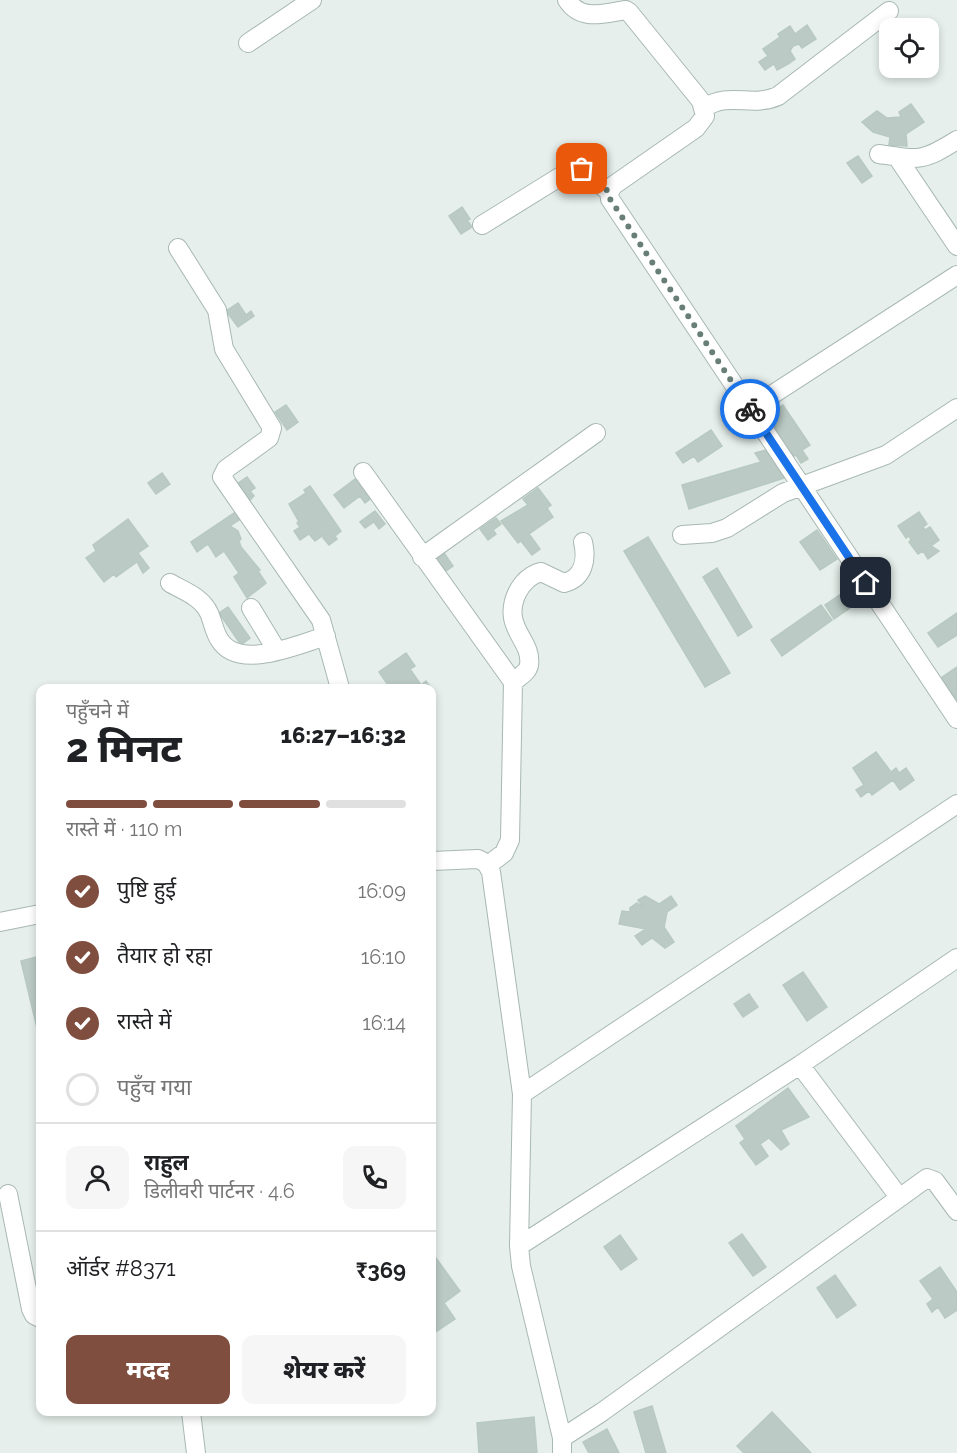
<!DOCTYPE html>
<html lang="hi">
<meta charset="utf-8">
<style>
:root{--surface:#fff;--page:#f6f6f6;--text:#202124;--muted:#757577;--line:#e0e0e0;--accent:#7f4e3f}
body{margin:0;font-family:Raleway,"Noto Sans Devanagari",sans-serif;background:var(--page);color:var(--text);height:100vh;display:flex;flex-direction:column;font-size:22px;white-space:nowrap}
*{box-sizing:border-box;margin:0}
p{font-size:20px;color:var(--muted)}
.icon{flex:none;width:33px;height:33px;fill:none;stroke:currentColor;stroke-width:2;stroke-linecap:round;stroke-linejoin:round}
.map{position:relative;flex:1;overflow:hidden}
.sheet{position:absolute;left:36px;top:684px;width:400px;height:732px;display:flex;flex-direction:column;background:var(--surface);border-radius:12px;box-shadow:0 3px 9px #0003}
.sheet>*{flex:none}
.tools{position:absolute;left:879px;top:18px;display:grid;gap:12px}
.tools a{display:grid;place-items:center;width:60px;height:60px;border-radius:12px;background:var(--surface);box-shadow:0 3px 9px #0003;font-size:30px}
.pin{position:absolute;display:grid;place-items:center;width:51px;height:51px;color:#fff;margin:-26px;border-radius:12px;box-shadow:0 3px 9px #0006}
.courier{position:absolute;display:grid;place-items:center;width:60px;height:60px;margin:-30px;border:4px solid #1a73e8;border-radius:50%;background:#fff;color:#222;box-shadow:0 2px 8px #0007}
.head em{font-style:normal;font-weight:800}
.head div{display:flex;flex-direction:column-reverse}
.head{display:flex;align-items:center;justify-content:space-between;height:102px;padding:0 30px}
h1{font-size:39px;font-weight:800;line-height:45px}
.bar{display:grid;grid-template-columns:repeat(4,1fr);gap:9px 6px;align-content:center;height:72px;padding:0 30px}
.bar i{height:8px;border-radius:4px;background:var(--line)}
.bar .active{background:var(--accent)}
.bar p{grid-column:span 4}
.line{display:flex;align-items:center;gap:15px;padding:0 30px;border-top:2px solid var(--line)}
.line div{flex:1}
.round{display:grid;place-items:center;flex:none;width:63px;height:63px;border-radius:12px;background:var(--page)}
ol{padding:0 30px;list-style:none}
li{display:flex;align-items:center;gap:18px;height:66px}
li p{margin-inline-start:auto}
li .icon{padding:6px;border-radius:50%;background:var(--accent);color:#fff;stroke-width:4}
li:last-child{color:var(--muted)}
li i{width:33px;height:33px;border:3px solid var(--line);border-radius:50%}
.primary-button{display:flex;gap:12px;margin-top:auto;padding:12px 30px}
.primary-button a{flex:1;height:69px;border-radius:12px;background:var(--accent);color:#fff;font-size:24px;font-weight:800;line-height:69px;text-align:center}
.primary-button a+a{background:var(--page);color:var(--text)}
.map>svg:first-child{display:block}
.building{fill:#bbcac4;stroke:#b8c9c2;stroke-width:1.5}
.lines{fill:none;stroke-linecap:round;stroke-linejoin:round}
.minor-casing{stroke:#a8b8b2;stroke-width:20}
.minor{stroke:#fff;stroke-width:18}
.done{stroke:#687f78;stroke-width:6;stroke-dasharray:0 10.8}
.route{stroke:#1a73e8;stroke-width:8}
</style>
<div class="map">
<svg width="957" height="1453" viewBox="0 0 957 1453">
<rect width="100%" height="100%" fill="#e6efeb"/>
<path class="building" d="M807 25 816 39 802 48 799 44 793 46 790 51 795 59 788 64 777 70 774 64 765 70 759 62 768 56 763 49 780 37 778 34 790 26 795 34Z
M911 104 924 122 906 134 907 146 889 145 890 137 873 132 862 122 877 111 887 118 901 117 899 112Z
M858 156 872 176 862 183 847 163Z
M462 207 470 219 467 220 472 227 461 234 449 216Z
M238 303 246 315 251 311 254 316 238 327 226 311Z
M771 403 776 410 783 405 810 445 802 450 808 459 801 463 796 455 792 457 766 417 768 415 767 405Z
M286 405 298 422 287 430 275 412Z
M711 430 722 446 698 462 694 456 683 463 676 453Z
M766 450 784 478 689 509 682 485 761 462 755 453Z
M162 473 170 484 156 494 148 483Z
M247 477 255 488 250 491 254 496 249 501 237 484Z
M355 479 370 499 365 503 360 496 344 508 334 495Z
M310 486 341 531 335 536 337 539 329 545 323 538 325 534 315 541 309 534 300 540 294 531 300 527 297 523 299 522 289 504 306 493 304 490Z
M538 488 551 505 547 508 553 517 529 534 540 549 532 555 521 541 518 543 501 521 528 505 523 499Z
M375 511 385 524 379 529 374 522 365 528 360 522Z
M919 512 927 524 923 527 925 530 930 527 939 540 931 546 939 551 928 559 923 551 918 554 909 542 911 540 909 536 906 538 898 526Z
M234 513 239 520 230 526 238 531 241 539 239 541 241 547 260 570 258 571 266 583 247 598 234 577 239 573 224 551 216 557 208 544 197 552 191 542Z
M496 518 501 524 493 530 496 534 488 540 480 529Z
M128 519 148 546 138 553 149 568 143 573 137 562 116 577 114 574 104 582 86 558 96 551 93 545Z
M817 530 837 559 820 570 800 542Z
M648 537 730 673 705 687 624 551Z
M442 550 453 566 446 571 435 555Z
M717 568 752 627 738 636 703 577Z
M857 583 866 597 834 619 825 605Z
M821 605 832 620 782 656 771 640Z
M228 607 250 638 241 645 219 613Z
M957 613V635L938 647 928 633Z
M406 653 415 666 410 669 421 685 426 681 431 688H390L379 672Z
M957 667V701L941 678Z
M876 752 891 772 896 768 899 773 906 768 914 780 900 790 893 780 872 795 869 791 861 797 856 790 864 785 853 768Z
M645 896 659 904 671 896 677 905 667 912 664 927 674 942 665 948 652 938 642 945 635 936 646 929 619 924 622 911 630 912V908L637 903 644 909 638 900Z
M40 956V1027L37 1028 21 961Z
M803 972 827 1007 807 1021 783 985Z
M749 994 758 1007 743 1017 734 1004Z
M788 1088 809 1117 781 1130 789 1144 781 1150 769 1138 760 1144 768 1156 756 1165 740 1143 745 1139 736 1126Z
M742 1234 766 1267 753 1276 729 1243Z
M620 1235 637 1259 621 1270 604 1247Z
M433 1254 460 1291 444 1303 455 1319 434 1333 432 1330Z
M940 1267 957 1292V1310L945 1318 938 1307 932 1312 927 1304 933 1299 920 1281Z
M835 1275 856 1305 837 1318 817 1288Z
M652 1406 666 1453H646L634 1412Z
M772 1412 811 1453H744L737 1446Z
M534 1417 537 1453H479L477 1423Z
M607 1429 619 1453H589L583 1442Z"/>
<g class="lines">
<defs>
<path id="minor" d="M567 0C581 22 604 13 626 10L629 12 701 101 705 116 696 128 614 185 609 192 610 199 957 719
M248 43 312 0
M704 108C730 91 751 108 778 96L889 11
M879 154C919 160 922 162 957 140
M897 157 957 246
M482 225 574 168 587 173 609 192
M178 248 217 310 224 349 272 428 269 438 226 469 222 477 321 620 340 688
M750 409 957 275
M363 472 513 682 510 840 504 853 488 865
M682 535 712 533 727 528 783 493 886 455 957 408
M422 557 596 433
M170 583C184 591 202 597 209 613 213 622 214 631 219 639 238 672 299 644 326 636
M251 608 277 651
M513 682C519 677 528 672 529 665 533 640 501 628 517 593 522 583 530 575 541 572L564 583C584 578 587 559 583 542
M432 861 478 859 486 863 491 872 522 1094 519 1246 521 1266 562 1438V1453
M0 922 40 914
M800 1065 899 1197
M522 1094 957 804
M8 1194 31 1309 34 1315 40 1318
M519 1246 800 1065 957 958
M191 1412 196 1453
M562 1438 602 1412 927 1178 935 1181 957 1211"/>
</defs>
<use href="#minor" class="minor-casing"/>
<use href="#minor" class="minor"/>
</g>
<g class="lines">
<path class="done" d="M582 169 609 192 610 199 750 409"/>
<path class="route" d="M750 409 866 583"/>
</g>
</svg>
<div class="tools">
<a><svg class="icon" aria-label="locate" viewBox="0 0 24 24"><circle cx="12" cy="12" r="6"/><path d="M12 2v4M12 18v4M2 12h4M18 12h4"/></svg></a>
</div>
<div class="pin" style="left:582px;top:169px;background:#ea580c"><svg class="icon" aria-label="bag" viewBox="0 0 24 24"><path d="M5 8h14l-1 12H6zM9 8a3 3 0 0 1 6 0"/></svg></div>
<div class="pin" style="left:866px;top:583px;background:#1f2937"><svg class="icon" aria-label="home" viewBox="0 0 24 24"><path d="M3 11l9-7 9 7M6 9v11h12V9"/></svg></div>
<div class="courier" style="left:750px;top:409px"><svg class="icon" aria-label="bike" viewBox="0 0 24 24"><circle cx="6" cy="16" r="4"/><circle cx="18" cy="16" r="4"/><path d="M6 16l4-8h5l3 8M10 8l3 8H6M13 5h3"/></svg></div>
<section class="sheet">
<div class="head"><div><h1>2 मिनट</h1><p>पहुँचने में</p></div><em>16:27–16:32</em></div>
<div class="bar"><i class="active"></i><i class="active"></i><i class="active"></i><i></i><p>रास्ते में · 110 m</p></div>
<ol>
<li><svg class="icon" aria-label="check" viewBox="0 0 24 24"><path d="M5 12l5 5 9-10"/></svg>पुष्टि हुई<p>16:09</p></li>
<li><svg class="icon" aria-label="check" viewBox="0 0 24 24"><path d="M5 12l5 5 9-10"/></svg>तैयार हो रहा<p>16:10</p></li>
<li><svg class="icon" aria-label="check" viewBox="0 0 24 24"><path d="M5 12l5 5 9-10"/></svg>रास्ते में<p>16:14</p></li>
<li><i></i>पहुँच गया</li>
</ol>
<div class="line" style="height:108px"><a class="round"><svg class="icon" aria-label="person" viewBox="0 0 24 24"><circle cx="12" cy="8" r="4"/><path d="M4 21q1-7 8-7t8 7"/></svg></a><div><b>राहुल</b><p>डिलीवरी पार्टनर · 4.6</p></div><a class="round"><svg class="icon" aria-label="phone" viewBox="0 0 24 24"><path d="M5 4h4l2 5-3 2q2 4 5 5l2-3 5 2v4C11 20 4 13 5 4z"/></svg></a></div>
<div class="line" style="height:78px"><div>ऑर्डर #8371</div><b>₹369</b></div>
<div class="primary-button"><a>मदद</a><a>शेयर करें</a></div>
</section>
</div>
